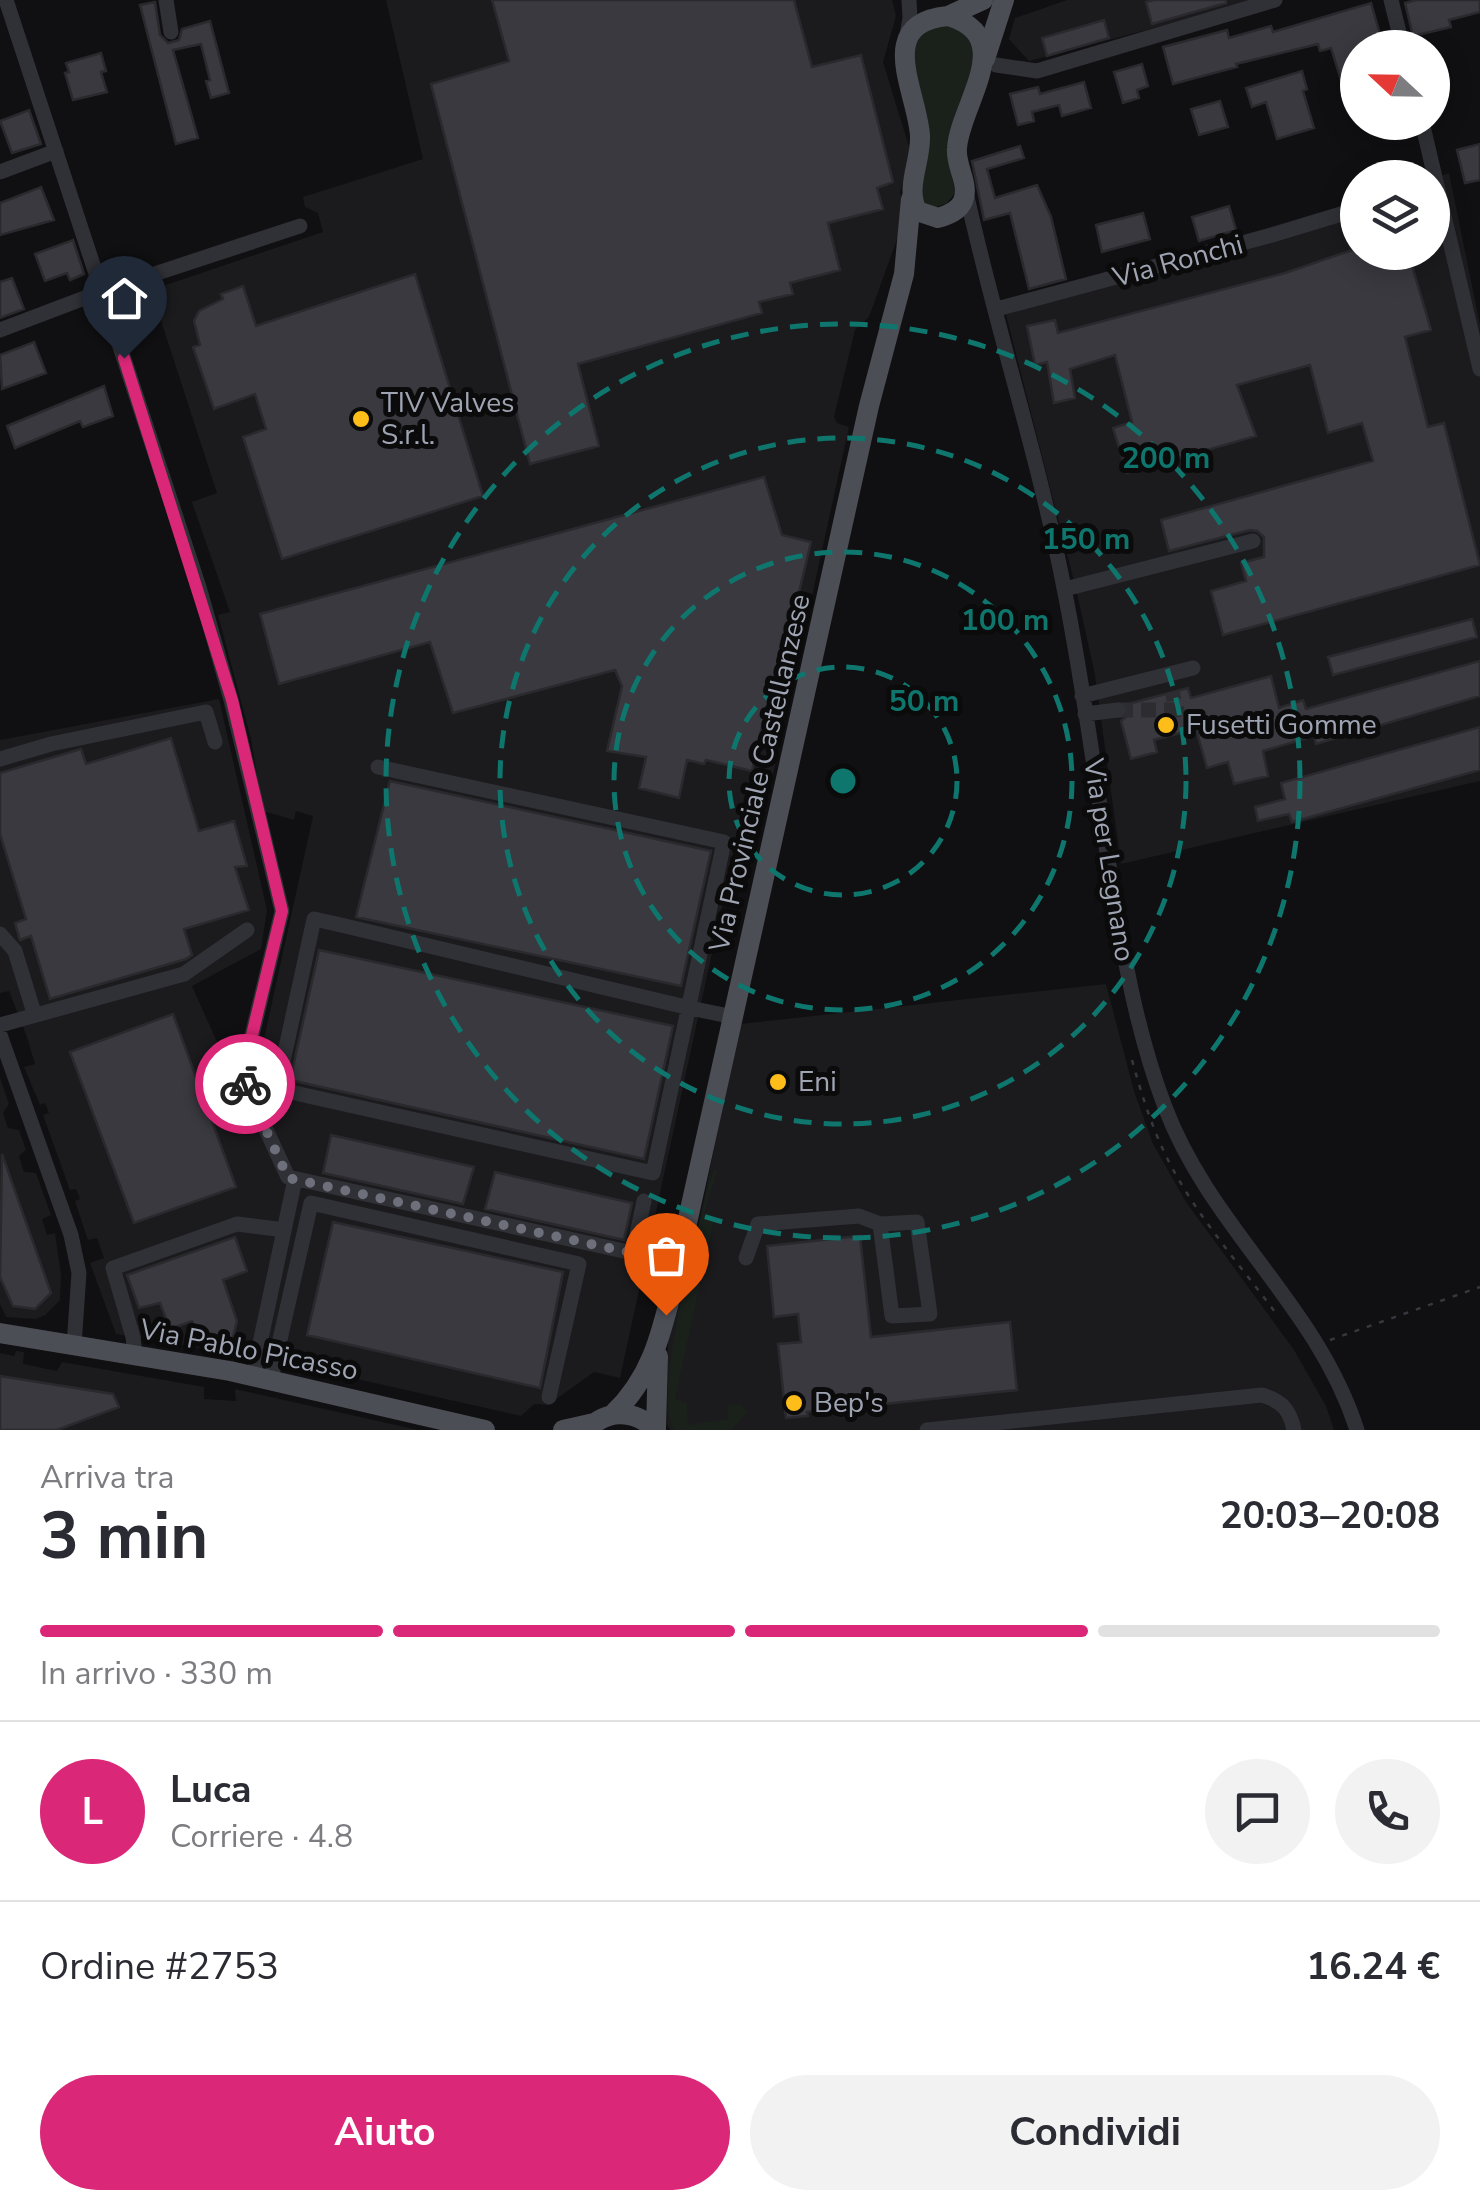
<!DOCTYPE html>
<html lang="it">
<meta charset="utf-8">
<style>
:root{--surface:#fff;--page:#f2f2f3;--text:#2b2b33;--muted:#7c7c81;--line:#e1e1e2;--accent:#db2777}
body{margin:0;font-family:"Nunito Sans",sans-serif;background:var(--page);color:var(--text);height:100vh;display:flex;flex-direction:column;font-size:38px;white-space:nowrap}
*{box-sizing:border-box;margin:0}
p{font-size:32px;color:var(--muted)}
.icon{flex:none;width:55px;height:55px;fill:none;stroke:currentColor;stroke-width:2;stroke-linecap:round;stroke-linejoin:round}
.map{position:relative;height:1430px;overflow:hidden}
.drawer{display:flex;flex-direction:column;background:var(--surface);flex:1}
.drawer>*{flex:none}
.needle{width:65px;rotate:292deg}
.buttons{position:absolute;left:1340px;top:30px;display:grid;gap:20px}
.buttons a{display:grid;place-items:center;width:110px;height:110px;border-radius:50%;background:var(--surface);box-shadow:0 5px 25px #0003;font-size:50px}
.pin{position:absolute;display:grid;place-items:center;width:85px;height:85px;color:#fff;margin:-102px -42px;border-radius:50% 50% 50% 0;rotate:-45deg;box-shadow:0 0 10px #0007}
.pin .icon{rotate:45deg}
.courier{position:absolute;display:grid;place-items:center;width:100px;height:100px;margin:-50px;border:8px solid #db2777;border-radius:50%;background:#fff;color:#222;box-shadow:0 2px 12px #0007}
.head em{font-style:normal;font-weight:700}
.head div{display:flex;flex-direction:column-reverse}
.head{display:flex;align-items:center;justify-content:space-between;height:170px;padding:0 40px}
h1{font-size:65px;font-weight:700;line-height:75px}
.bar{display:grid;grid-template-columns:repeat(4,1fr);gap:15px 10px;align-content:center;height:120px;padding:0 40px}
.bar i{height:12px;border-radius:8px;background:var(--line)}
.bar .current{background:var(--accent)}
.bar p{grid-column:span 4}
.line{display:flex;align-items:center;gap:25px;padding:0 40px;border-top:2px solid var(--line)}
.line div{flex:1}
.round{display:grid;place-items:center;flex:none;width:105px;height:105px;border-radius:52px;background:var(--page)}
.button{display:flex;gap:20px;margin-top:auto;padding:20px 40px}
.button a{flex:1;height:115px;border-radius:60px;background:var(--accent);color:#fff;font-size:40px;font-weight:700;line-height:115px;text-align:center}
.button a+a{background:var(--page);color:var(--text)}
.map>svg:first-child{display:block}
.built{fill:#1b1b1e}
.green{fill:#1a211b}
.building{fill:#39393f;stroke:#2a292d;stroke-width:2.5}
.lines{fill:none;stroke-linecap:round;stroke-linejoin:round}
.minor-tunnel{stroke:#2d2d31;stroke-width:15;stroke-dasharray:15 8;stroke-linecap:butt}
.path{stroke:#36383d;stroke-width:2.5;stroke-dasharray:5 8;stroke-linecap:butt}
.minor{stroke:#303136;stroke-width:15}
.major{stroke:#4c4e56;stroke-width:20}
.done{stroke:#6d707a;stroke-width:10;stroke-dasharray:0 18}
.route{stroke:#db2777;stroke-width:12}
.ring{fill:none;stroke:#0f766e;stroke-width:5;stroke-dasharray:18 12}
.poi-dot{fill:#ffbd1a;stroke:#0b0b0c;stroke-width:4}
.labels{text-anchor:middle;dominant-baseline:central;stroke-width:10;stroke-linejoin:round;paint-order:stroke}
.street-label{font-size:28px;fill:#9fa4b3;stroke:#0b0b0c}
.poi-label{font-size:28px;fill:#9fa4b3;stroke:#0b0b0c;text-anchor:start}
.centre{fill:#0f766e;stroke:#0b0b0c;stroke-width:5}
.ring-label{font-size:30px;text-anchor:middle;font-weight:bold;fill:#0f766e;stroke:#0b0b0c;stroke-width:10;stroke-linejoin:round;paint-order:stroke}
</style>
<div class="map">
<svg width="1480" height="1430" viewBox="0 0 1480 1430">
<rect width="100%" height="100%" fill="#100f11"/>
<path class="built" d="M386 0H892L896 16 883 62 911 153 900 192 905 217 869 317 855 330 834 417 837 423 849 427 762 825 738 833 620 1378 594 1372 548 1405 534 1404 521 1416 251 1355 253 1346 238 1342 236 1349 226 1352 116 1334 90 1263 104 1258 97 1238 88 1240 75 1201 80 1199 76 1189 70 1190 43 1115 49 1113 45 1103 40 1105 24 1067 35 1064 27 1037 9 991 0 993V740L219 699 267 910 261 949 192 986 238 1089H253L313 816 296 811 294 820 263 811 251 739 218 615 230 612 192 502 217 493 151 290 323 232 318 213 305 207 303 197 423 159Z
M1067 0H1260L1029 61 1009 39 1015 18Z
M1449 173 1480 325V781L1121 864 1095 675 1076 589 1004 307 1357 201 1358 252H1432L1433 179Z
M1106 984 1134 1091 1153 1144 1186 1202 1294 1350 1326 1406 1334 1430H670L667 1424 668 1336 673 1286 696 1237 740 1024Z
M0 1078 9 1104 3 1113 8 1128 19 1130 26 1150 19 1156 24 1172 36 1173 51 1215 42 1219 47 1235 55 1233 61 1275 60 1300 45 1315 36 1319 6 1317 0 1304Z
M16 1351 24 1352 23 1364 57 1371 62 1362 204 1387V1399L236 1401 235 1389 418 1430H0V1353L14 1356Z"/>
<path class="green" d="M951 24 969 35 976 58 947 149 955 193 947 203 934 208 922 202C920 173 907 61 916 41 921 29 940 27 951 24Z
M715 1169 717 1171 704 1214 714 1220 675 1399 687 1403 688 1425 728 1419 727 1406 740 1404 748 1411 731 1430H674C651 1396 699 1228 709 1182Z"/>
<path class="building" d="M492 0H794L812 67 861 55 893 182 877 188 883 209 828 223 840 270 790 283 793 294 759 302 762 313 578 364 599 446 530 464 431 84 509 61Z
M1154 0H1226V3L1152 24 1146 2Z
M1416 0H1480V12L1449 20 1451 27 1413 36 1405 3Z
M155 2 160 35 168 43 179 40 182 29 210 21 229 93 211 98 206 81 210 80 201 44 173 50 198 138 176 144 140 5Z
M1371 3 1384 48H1358V75L1341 80 1331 48 1320 51 1318 44 1236 64 1237 67 1173 84 1163 47 1227 30 1229 38 1271 26 1273 32Z
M1104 20 1109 38 1047 56 1042 38Z
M101 53 106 71 101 72 107 92 73 100 65 73 69 72 66 63Z
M1142 64 1148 86 1137 90 1139 98 1123 103 1114 72Z
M1302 71 1307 89 1303 91 1314 128 1277 139 1266 102 1252 107 1246 88Z
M1084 82 1091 108 1062 116 1059 105 1032 112 1034 121 1018 125 1010 94 1038 87 1040 94Z
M1220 101 1228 127 1199 135 1191 109Z
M29 110 41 144 12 153 0 121Z
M1480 144V180L1465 183 1457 150Z
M1020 146 1024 158 987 169 995 198 1037 185 1051 217 1066 279 1029 289 1010 213 984 220 972 161Z
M41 187 54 220 0 235V203Z
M1229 206 1236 230 1199 241 1192 217Z
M1143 213 1150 239 1102 252 1096 225Z
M73 240 84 274 70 280 67 273 45 281 35 254Z
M1358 248V252H1408L1431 330 1405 337 1428 427 1444 423 1480 565 1223 635 1211 591 1246 581 1241 563 1264 557V537L1257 531 1250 530 1169 551 1161 520 1373 461 1362 423 1328 433 1310 365 1237 385 1256 436 1127 473 1113 428 1132 422 1115 355 1070 369 1075 398 1054 403 1047 362 1035 365 1027 326 1055 320 1058 333 1285 273Z
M415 274 483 496 282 559 243 437 266 429 255 394 214 409 193 347 200 345 194 321 199 311 223 299 221 294 243 286 256 326Z
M12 278 24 309 0 318V282Z
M34 342 46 373 2 389 0 355Z
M104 386 113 416 83 427 80 421 15 448 7 426Z
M764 477 782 535 811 542 773 702 767 705 752 771 706 760 704 764 687 760 679 798 639 788 646 757 607 751 622 686 615 670 453 713 430 642 279 684 260 614Z
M1472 619 1477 637 1333 675 1328 657Z
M1480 661V696L1316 744 1314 736 1263 751 1268 776 1234 784 1228 762 1207 768 1196 729 1154 740 1157 752 1131 759 1121 721 1128 715V704L1188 688 1191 698 1271 676 1279 708 1303 700 1306 709Z
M1480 727V770L1292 822 1289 814 1258 821 1255 807 1285 799 1281 783Z
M171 738 199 831 234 821 247 866 235 867 249 910 184 929 192 955 186 959 50 999 31 936 20 940 15 923 26 919 0 834V773L81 749 86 764Z
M390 781 711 851 681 986 356 917Z
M319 950 673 1026 644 1159 290 1080Z
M173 1014 236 1187 134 1223 70 1052Z
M331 1135 474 1167 463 1204 323 1173Z
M2 1154 51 1293 35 1309 13 1306 0 1277Z
M495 1172 632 1203 624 1240 485 1209Z
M333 1222 563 1272 540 1388 307 1335Z
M860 1236 871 1337 1010 1322 1017 1390 807 1412 808 1416 786 1418 778 1344 801 1342 798 1314 774 1317 767 1246Z
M235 1237 247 1271 223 1280 237 1321 231 1345 206 1341 203 1332 197 1334 192 1321 170 1329 160 1303 139 1308 127 1275Z
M0 1376 113 1394 119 1407 57 1430H0Z"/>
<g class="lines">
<path class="minor-tunnel" d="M1118 710H1177L1172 692"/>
<path class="path" d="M1132 1060C1142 1096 1153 1131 1170 1164 1198 1217 1239 1264 1275 1312
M1330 1340 1480 1287"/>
<path class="minor" d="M6 0 199 587 231 700 282 911 246 1060 244 1082 288 1177 633 1253 644 1201
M166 0 171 32
M1391 0 1403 48
M906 41 910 18 909 0
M996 65 1037 71 1275 0
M1422 122 1480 369
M0 172 56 151
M966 192C995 325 1038 454 1064 588 1083 682 1095 777 1110 872 1123 952 1136 1031 1165 1107 1211 1229 1317 1305 1357 1430
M997 309 1272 235 1358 209
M0 330 103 291 300 226
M1065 589 1253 541
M1082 696 1193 668
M1085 714 1118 710
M0 759 51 744 206 712 215 742
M378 767 724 842 653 1173 277 1089 314 919 341 925 690 1008 734 1017
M0 934 15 951 34 1013
M0 1025 184 974 247 930
M0 1035 71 1235 79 1273 74 1345
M633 1253 678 1263
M746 1258 758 1224 859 1216 880 1224 917 1222 930 1314 892 1316 880 1224
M135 1355 133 1337 113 1268 237 1224 277 1229
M253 1376 295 1179
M271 1379 311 1203 579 1264 549 1397
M927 1430 1262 1395C1282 1401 1290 1410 1294 1430"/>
<path class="major" d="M948 16C1019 37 960 104 957 148 955 166 970 184 963 201 959 211 948 215 938 218L917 211C905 187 921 162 920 136 918 93 873 23 948 16Z
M948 16 983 0
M985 59 1004 0
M0 1333 230 1371 485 1430
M613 1414C651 1378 661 1335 673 1286L869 406 904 274 911 199
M656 1429 658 1356
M563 1430 594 1423
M587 1430C608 1408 635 1410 656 1430"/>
</g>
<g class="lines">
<path class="done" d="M245 1084 288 1178 678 1263 666 1315"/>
<path class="route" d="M124 358 232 700 282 911 246 1060 245 1084"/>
</g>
<g class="ring">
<circle cx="843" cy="781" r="114"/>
<circle cx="843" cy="781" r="229"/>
<circle cx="843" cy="781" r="343"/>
<circle cx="843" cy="781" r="457"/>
</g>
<g class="poi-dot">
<circle cx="361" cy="419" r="10"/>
<circle cx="1166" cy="725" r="10"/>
<circle cx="778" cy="1082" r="10"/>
<circle cx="794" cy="1403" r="10"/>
</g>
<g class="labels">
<g class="street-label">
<text transform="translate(1178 261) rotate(-15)">Via Ronchi</text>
<text transform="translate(760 773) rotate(-77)">Via Provinciale Castellanzese</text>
<text transform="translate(1109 860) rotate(81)">Via per Legnano</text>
<text transform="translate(249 1350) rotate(11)">Via Pablo Picasso</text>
</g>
<g class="poi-label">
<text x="381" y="403">TIV Valves<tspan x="381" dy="32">S.r.l.</tspan></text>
<text x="1186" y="725">Fusetti Gomme</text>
<text x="798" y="1082">Eni</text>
<text x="814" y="1403">Bep's</text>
</g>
</g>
<circle cx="843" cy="781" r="15" class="centre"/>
<g class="ring-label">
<text x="1166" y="468">200 m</text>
<text x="1086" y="549">150 m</text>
<text x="1005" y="630">100 m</text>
<text x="924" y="711">50 m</text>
</g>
</svg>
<div class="buttons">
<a><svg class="needle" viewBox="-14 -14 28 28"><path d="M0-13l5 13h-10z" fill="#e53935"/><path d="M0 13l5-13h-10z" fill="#7c7c81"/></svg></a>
<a><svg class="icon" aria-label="layers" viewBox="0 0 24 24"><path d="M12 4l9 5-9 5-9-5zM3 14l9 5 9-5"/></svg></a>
</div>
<div class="pin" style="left:666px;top:1315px;background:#ea580c"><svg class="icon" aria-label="bag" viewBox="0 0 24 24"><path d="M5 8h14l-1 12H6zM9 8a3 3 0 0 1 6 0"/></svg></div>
<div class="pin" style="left:124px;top:358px;background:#1f2937"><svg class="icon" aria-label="home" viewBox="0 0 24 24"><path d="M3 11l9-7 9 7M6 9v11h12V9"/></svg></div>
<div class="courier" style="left:245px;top:1084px"><svg class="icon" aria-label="bike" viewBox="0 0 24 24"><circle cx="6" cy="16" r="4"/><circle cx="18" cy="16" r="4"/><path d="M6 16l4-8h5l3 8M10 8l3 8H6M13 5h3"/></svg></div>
</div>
<section class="drawer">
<div class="head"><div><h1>3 min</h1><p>Arriva tra</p></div><em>20:03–20:08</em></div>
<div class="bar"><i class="current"></i><i class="current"></i><i class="current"></i><i></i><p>In arrivo · 330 m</p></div>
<div class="line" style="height:180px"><b class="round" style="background:var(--accent);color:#fff">L</b><div><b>Luca</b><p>Corriere · 4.8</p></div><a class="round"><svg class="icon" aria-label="chat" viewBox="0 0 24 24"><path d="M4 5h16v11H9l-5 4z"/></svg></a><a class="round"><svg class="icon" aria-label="phone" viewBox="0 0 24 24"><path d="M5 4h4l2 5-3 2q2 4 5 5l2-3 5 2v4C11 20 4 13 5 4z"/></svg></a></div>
<div class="line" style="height:130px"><div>Ordine #2753</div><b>16.24 €</b></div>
<div class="button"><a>Aiuto</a><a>Condividi</a></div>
</section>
